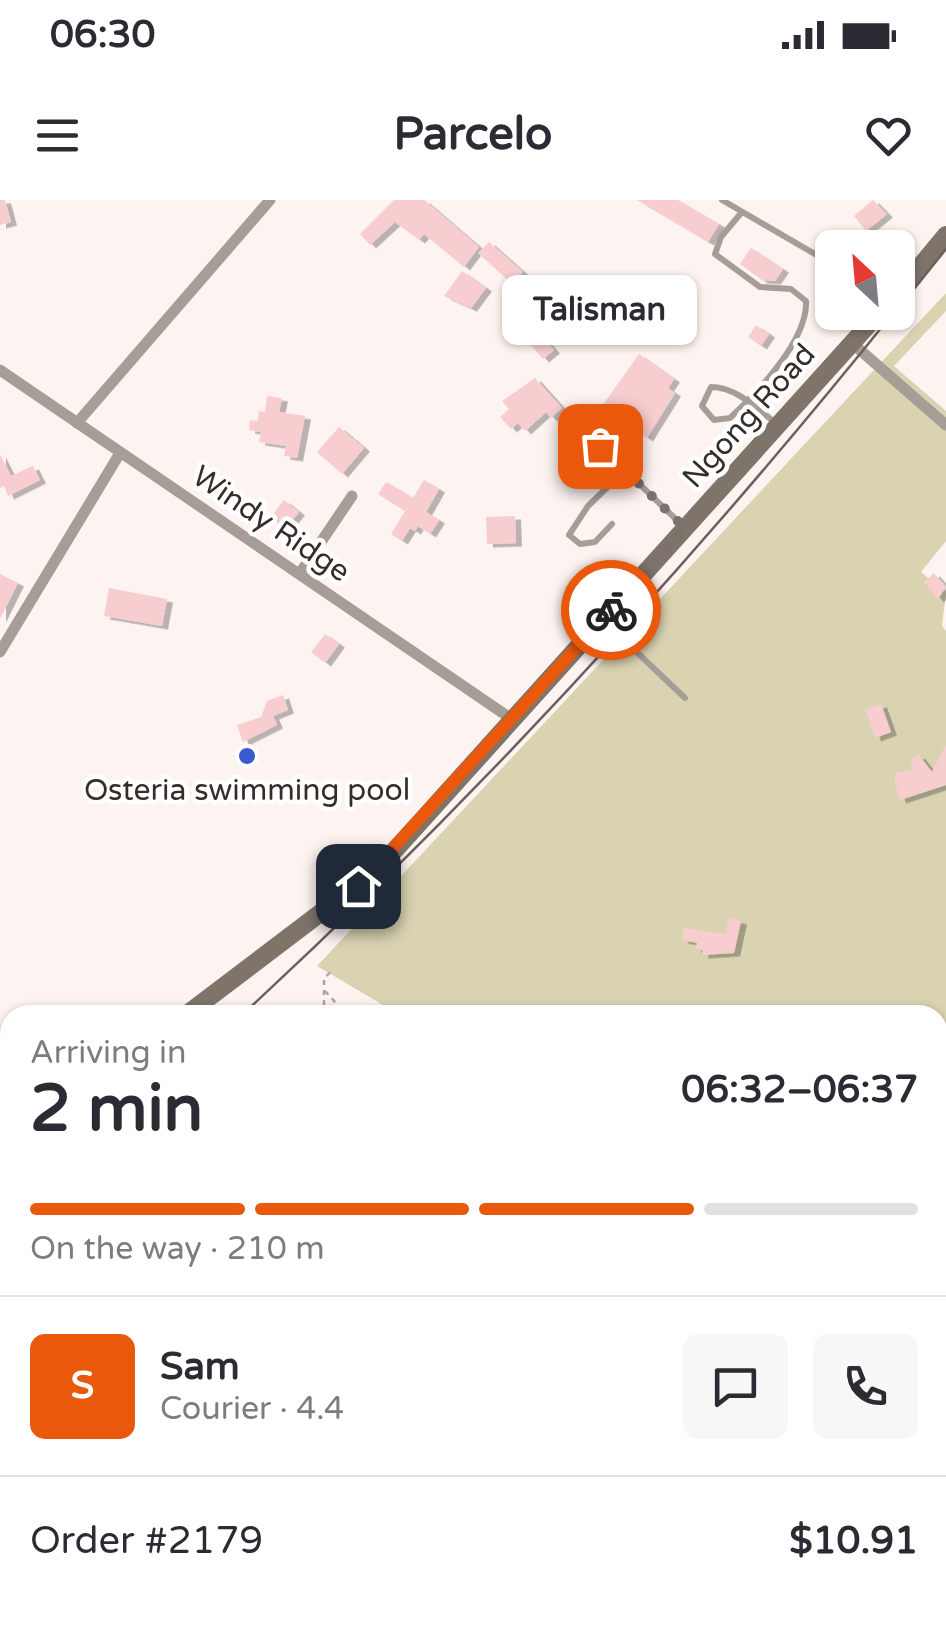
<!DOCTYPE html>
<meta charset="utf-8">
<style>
:root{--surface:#fff;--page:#f7f7f7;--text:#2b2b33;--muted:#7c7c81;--line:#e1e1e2;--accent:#ea580c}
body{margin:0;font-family:"Varela Round",sans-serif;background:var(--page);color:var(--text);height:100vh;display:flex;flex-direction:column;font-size:38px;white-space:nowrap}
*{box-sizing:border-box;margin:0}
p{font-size:32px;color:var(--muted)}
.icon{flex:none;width:55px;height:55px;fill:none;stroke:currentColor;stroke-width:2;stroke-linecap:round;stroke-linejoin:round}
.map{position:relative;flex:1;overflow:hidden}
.side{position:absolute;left:0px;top:805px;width:948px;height:622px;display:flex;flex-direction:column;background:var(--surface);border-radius:30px 30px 0 0;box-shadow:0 2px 8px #0004}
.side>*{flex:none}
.needle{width:65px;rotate:334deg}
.controls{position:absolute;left:815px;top:30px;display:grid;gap:20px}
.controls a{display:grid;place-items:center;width:100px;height:100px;border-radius:15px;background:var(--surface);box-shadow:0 2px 8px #0004;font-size:50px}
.pin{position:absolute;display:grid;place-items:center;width:85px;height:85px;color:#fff;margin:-42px;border-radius:20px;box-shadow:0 5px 15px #0006}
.courier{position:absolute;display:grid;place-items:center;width:100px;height:100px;margin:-50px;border:8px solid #ea580c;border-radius:50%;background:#fff;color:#222;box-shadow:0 2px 12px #0007}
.bubble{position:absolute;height:70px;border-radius:15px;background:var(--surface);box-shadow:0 2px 8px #0004;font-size:32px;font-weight:800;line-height:70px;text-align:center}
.headline em{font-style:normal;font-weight:800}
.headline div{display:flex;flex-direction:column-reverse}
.headline{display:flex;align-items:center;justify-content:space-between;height:170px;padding:0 30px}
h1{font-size:65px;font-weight:800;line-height:75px}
.bar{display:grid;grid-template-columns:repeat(4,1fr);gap:15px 10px;align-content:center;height:120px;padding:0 30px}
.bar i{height:12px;border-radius:8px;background:var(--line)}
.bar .active{background:var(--accent)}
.bar p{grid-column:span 4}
.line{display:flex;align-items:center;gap:25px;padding:0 30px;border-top:2px solid var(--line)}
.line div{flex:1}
.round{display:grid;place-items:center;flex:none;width:105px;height:105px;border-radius:15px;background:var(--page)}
.status{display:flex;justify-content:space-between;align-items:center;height:70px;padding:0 50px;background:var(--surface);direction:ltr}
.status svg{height:28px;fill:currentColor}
header{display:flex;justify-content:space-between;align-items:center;height:130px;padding:0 30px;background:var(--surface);font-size:45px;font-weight:800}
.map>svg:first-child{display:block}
.green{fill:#dad3b2}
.building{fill:#f8cdcf;filter:url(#shadow)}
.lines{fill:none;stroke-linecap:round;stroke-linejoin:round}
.path{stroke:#aea5a2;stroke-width:2.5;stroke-dasharray:5 5;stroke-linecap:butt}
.service{stroke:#a59e97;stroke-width:6}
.minor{stroke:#a59e97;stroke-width:11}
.secondary{stroke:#7e746a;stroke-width:18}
.tram{stroke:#69615d;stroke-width:2.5}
.done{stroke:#7b726f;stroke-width:10;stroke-dasharray:0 18}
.route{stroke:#ea580c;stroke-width:12}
.poi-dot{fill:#3a5bcd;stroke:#fff;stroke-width:4}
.labels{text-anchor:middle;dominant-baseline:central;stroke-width:9;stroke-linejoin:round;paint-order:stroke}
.street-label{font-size:30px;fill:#352d29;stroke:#fff}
.poi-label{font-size:30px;fill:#352d29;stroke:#fff}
</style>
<div class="status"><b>06:30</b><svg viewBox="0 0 49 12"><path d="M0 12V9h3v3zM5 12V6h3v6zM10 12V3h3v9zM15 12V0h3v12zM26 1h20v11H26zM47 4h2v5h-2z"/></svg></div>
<header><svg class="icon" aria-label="menu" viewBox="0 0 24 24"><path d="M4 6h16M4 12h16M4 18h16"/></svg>Parcelo<svg class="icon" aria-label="heart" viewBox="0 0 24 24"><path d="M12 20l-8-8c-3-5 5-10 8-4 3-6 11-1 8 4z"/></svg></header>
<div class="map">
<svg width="946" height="1427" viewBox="0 0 946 1427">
<defs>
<filter id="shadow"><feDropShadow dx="6" dy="3.5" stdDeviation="0" flood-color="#0004"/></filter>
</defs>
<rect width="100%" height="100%" fill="#fdf3f0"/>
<path class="green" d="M946 93V111L894 166 946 211V341L921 372 946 392 942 426 946 431V1427H877L868 1418H938V815H400L317 766Z
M0 1192H10V1418H356L364 1427H0Z"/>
<path class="building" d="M0 0H5L11 22 0 25Z
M394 0H424L479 47 464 67 424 34 419 40 395 22 370 45 360 34Z
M637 0H678L719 24 708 42Z
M873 0 887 14 866 31 854 16Z
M489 42 523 72 512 84 478 53Z
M751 48 783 69 775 81 762 80 740 64Z
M462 71 486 88 471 108 444 96Z
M627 102 662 113 654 138 619 126Z
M756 125 769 134 761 146 748 137Z
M538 132 554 150 543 159 527 141Z
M639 154 674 179 668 188 675 193 647 238 602 206Z
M535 178 562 208 551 218 546 212 525 231 518 223 511 229 500 217 509 209 502 201Z
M267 196 282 198 279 212 305 216 297 258 284 256 286 246 259 242 261 232 249 230 250 220 258 221 259 211 265 212Z
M339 227 364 248 342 274 317 252Z
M0 254 11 276 33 266 40 280 8 296 4 286 0 288Z
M424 280 439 289 426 312 439 320 430 334 418 326 415 331 410 328 402 341 391 334 405 311 378 294 386 282 413 298Z
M284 300 299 312 285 329 270 318Z
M515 316 516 343 487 344 486 317Z
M934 373 946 387 938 399 924 382Z
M0 374 18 383 0 419Z
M109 388 167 399 162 426 104 416Z
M325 434 339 444 325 463 311 452Z
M283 495 288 510 273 516 277 525 243 542 237 525 261 517 267 501Z
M881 504 891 532 875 538 865 509Z
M946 544V585L900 600 894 580 896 573 912 570 911 560 919 555 932 572Z
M729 718 741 721 734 753 702 755 703 750 695 749 697 743 682 740 684 728 725 734Z"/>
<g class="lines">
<path class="path" d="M325 791 347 815
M324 815V779L331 771
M0 1060 10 1054
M0 1171 10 1172
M0 1330 10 1324
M284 1418 299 1427
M461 1418 464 1427
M820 1418 829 1427
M31 1427 46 1418
M312 1427 336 1418
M676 1427 678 1418"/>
<path class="service" d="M722 0 832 64
M742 12 721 37 715 54 760 87 791 89 806 101C808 140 758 192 730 218L714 220 702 206 711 187C737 187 757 209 777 224
M576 223 684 327
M612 324 595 342 580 344 569 335 588 306 625 270
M604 421 685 498
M0 843 10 834"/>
<path class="minor" d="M852 143 946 225
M0 170 513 520
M77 223 270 0
M300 373 352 296
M0 452 120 253"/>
<path class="secondary" d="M898 93 946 35
M186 815 377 670 880 112
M0 955 10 947"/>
<path class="tram" d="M898 109 946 49
M242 815C476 599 694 361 894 112
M0 1002 10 995"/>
</g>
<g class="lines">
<path class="done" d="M600 246 685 328 611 410"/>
<path class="route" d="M358 686 611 410"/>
</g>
<circle class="poi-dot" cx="247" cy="556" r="10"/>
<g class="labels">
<g class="street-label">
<text transform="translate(749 216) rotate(-48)">Ngong Road</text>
<text transform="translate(271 324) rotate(34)">Windy Ridge</text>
</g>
<g class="poi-label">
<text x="247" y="590">Osteria swimming pool</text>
</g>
</g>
</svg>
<div class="controls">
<a><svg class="needle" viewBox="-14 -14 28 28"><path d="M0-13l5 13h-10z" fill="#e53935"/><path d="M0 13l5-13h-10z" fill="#7c7c81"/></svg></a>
</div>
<div class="pin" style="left:600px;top:246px;background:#ea580c"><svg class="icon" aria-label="bag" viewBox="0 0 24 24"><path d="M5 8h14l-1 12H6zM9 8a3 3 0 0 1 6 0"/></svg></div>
<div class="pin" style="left:358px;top:686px;background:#1f2937"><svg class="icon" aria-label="home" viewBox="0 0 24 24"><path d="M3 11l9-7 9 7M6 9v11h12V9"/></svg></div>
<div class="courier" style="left:611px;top:410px"><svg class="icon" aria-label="bike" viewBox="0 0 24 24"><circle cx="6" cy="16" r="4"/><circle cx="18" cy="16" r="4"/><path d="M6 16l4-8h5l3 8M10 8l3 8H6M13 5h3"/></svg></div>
<div class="bubble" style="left:502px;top:75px;width:195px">Talisman</div>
<section class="side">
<div class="headline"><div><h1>2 min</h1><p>Arriving in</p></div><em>06:32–06:37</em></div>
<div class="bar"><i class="active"></i><i class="active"></i><i class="active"></i><i></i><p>On the way · 210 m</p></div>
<div class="line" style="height:180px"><b class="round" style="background:var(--accent);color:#fff">S</b><div><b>Sam</b><p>Courier · 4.4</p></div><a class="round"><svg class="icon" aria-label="chat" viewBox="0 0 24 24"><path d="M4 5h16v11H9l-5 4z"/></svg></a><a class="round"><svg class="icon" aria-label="phone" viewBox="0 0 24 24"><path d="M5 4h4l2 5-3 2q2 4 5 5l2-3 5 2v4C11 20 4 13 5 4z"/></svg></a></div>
<div class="line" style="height:130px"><div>Order #2179</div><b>$10.91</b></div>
</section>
</div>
